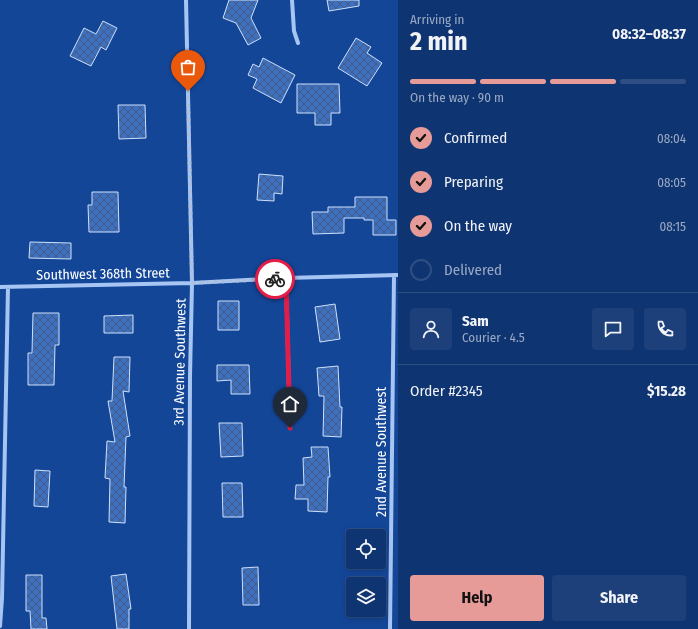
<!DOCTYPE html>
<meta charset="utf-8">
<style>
:root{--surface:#0f3472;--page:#1d3f7a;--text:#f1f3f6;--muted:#9baac4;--line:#2f4f84;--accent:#e69b98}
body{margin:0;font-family:"Fira Sans Condensed",sans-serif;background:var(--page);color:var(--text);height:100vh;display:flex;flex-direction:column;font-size:15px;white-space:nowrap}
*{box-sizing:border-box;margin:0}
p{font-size:13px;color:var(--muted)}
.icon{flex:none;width:22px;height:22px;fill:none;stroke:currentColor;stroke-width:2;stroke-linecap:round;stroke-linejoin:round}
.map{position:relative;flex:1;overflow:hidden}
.drawer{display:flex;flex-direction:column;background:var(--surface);width:300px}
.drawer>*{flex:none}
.controls{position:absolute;left:346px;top:529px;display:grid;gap:8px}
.controls a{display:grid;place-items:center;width:40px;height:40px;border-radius:4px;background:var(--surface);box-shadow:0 2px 6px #0003,0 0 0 1px var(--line);font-size:20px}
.pin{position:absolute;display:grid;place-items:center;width:34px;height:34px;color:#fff;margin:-41px -17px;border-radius:50% 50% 50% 0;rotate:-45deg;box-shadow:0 0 4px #0007}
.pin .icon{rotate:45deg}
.courier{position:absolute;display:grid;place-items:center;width:40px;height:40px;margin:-20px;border:3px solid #e11d48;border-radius:50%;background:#fff;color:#222;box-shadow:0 1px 5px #0007}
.overview em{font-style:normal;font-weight:700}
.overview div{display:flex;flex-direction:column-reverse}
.overview{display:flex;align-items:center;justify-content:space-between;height:68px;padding:0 12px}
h1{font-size:26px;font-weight:700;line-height:30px}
.bar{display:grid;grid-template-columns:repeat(4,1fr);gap:6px 4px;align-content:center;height:48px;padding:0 12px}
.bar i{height:5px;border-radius:3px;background:var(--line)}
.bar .on{background:var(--accent)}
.bar p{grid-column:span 4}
.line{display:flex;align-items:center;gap:10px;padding:0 12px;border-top:1px solid var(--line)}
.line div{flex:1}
.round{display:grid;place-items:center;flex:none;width:42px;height:42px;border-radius:4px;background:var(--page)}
ol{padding:0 12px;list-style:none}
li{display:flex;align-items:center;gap:12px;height:44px}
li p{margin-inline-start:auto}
li .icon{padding:4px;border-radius:50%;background:var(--accent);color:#111;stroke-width:4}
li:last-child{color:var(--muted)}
li i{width:22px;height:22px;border:2px solid var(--line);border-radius:50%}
.cta{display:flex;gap:8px;margin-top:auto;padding:8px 12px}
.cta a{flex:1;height:46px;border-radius:4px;background:var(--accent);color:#111;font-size:16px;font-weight:700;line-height:46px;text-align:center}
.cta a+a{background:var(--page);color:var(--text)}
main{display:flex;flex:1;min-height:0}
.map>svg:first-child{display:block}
.building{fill:url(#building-cross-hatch);stroke:#cee1fd}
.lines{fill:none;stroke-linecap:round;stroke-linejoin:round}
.minor{stroke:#a6c5f3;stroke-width:4}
.done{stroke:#adbedb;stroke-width:4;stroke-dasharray:0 7.2}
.route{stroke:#e11d48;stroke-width:5}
.labels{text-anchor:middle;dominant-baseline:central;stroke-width:4;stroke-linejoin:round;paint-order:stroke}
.street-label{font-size:14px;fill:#fff;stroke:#144698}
</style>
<main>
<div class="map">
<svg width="398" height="629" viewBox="0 0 398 629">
<defs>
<pattern id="building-cross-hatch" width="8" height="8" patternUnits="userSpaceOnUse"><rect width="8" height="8" fill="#3d70c0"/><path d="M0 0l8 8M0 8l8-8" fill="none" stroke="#455c80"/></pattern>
</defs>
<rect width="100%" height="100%" fill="#144698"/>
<path class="building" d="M229 0H258L251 18 261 38 248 45 236 23 223 18Z
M327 0H359V6L329 11Z
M103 21 117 28 106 50 101 47 91 66 70 56 84 28 96 34Z
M356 38 371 47 367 53 382 63 367 86 338 68Z
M263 58 295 75 281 103 253 88 257 79 248 75 253 64 259 67Z
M297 84H339L340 113H331V125H315V113H297Z
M118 105H145L146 138 119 139Z
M259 174 283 176 282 194 274 193V201L257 200Z
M92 192H118L119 232H89L88 205H92Z
M355 197H387V220H396V235H373V220H364V218H344V233L313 234 312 212H328V207H355Z
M30 242 71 243V259L29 258Z
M218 301H239V330H218Z
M335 304 340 339 320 342 315 307Z
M33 313H59V345H55L54 385H28V353H32Z
M133 315V333H104V316Z
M114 357H130L129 392 123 391 130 436 126 437 124 487H126L125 523 109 522 110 479 105 478 107 441 115 442 108 401H112Z
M217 365H249L250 394H231V380L217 381Z
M338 366 340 407H342L341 437 323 436 324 396H319L317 368Z
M219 423H242L243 456 221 457Z
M311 447H328L330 477H328L327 512 308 511V499H295L296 485H304L303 458 312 457Z
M35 470 50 471 48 507 34 506Z
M222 483H242L243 517H223Z
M258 567 259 605H243L242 568Z
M126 574 131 609H129V629H117L111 576Z
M26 575H42V618H46L47 629H31L30 611H26Z"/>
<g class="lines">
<path class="minor" d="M186 0 192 283 190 376 189 629
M292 0 294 31 298 43
M286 278 290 428
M0 287 192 283 286 278 398 275
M0 626 2 598 8 287
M390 629 394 275"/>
</g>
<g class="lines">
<path class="done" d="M188 91 192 283 275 279"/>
<path class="route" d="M275 279 286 278 290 428"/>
</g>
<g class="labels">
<g class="street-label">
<text transform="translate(103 274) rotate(-1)">Southwest 368th Street</text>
<text transform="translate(180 362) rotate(-89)">3rd Avenue Southwest</text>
<text transform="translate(381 452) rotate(-90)">2nd Avenue Southwest</text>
</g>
</g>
</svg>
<div class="controls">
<a><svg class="icon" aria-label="locate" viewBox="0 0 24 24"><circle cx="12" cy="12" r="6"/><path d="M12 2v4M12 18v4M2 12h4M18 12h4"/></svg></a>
<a><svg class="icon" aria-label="layers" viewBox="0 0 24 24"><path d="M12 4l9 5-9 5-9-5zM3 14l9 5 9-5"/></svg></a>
</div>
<div class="pin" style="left:188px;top:91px;background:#ea580c"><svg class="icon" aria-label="bag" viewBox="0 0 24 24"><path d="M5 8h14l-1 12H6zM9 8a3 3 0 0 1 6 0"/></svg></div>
<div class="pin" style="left:290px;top:428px;background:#1f2937"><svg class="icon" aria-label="home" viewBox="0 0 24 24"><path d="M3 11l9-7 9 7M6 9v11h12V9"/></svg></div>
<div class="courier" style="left:275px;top:279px"><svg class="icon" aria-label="bike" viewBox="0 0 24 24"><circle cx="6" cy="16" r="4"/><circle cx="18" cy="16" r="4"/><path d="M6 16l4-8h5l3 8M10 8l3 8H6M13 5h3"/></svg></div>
</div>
<section class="drawer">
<div class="overview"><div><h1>2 min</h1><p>Arriving in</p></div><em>08:32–08:37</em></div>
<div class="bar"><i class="on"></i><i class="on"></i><i class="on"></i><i></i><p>On the way · 90 m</p></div>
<ol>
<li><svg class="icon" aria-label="check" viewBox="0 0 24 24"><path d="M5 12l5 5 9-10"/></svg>Confirmed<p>08:04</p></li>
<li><svg class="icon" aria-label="check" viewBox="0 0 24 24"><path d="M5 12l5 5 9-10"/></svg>Preparing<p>08:05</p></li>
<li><svg class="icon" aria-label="check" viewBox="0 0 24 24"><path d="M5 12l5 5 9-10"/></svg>On the way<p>08:15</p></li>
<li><i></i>Delivered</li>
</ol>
<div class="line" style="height:72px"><a class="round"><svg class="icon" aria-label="person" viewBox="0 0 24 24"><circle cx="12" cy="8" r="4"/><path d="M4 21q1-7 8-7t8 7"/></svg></a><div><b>Sam</b><p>Courier · 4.5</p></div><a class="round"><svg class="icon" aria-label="chat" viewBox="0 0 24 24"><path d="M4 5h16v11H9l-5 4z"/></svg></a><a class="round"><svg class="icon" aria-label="phone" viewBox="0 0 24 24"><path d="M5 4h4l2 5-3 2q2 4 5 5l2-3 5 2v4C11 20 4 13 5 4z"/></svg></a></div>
<div class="line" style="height:52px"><div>Order #2345</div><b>$15.28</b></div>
<div class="cta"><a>Help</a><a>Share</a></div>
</section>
</main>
